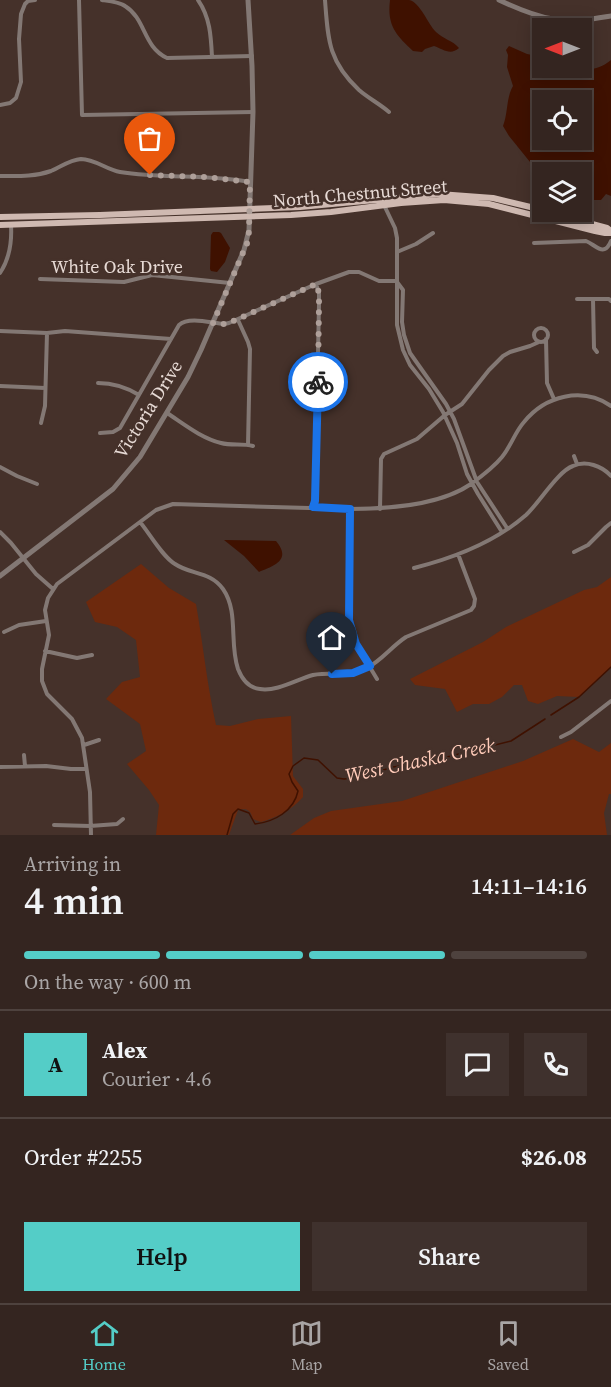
<!DOCTYPE html>
<meta charset="utf-8">
<style>
:root{--surface:#342520;--page:#3f312d;--text:#f1f3f6;--muted:#a9a5a5;--line:#4e423e;--accent:#54cdc7}
body{margin:0;font-family:"Source Serif 4",serif;background:var(--page);color:var(--text);height:100vh;display:flex;flex-direction:column;font-size:22px;white-space:nowrap}
*{box-sizing:border-box;margin:0}
p{font-size:20px;color:var(--muted)}
.icon{flex:none;width:33px;height:33px;fill:none;stroke:currentColor;stroke-width:2;stroke-linecap:round;stroke-linejoin:round}
.map{position:relative;height:835px;overflow:hidden}
.side{display:flex;flex-direction:column;background:var(--surface);flex:1}
.side>*{flex:none}
.needle{width:39px;rotate:270deg}
.tools{position:absolute;left:532px;top:18px;display:grid;gap:12px}
.tools a{display:grid;place-items:center;width:60px;height:60px;border-radius:0px;background:var(--surface);box-shadow:0 3px 15px #0003,0 0 0 2px var(--line);font-size:30px}
.pin{position:absolute;display:grid;place-items:center;width:51px;height:51px;color:#fff;margin:-62px -26px;border-radius:50% 50% 50% 0;rotate:-45deg;box-shadow:0 0 6px #0007}
.pin .icon{rotate:45deg}
.courier{position:absolute;display:grid;place-items:center;width:60px;height:60px;margin:-30px;border:4px solid #1a73e8;border-radius:50%;background:#fff;color:#222;box-shadow:0 2px 8px #0007}
.overview em{font-style:normal;font-weight:600}
.overview div{display:flex;flex-direction:column-reverse}
.overview{display:flex;align-items:center;justify-content:space-between;height:102px;padding:0 24px}
h1{font-size:39px;font-weight:600;line-height:45px}
.bar{display:grid;grid-template-columns:repeat(4,1fr);gap:9px 6px;align-content:center;height:72px;padding:0 24px}
.bar i{height:8px;border-radius:4px;background:var(--line)}
.bar .selected{background:var(--accent)}
.bar p{grid-column:span 4}
.line{display:flex;align-items:center;gap:15px;padding:0 24px;border-top:2px solid var(--line)}
.line div{flex:1}
.round{display:grid;place-items:center;flex:none;width:63px;height:63px;border-radius:0px;background:var(--page)}
.primary-button{display:flex;gap:12px;margin-top:auto;padding:12px 24px}
.primary-button a{flex:1;height:69px;border-radius:0px;background:var(--accent);color:#111;font-size:24px;font-weight:600;line-height:69px;text-align:center}
.primary-button a+a{background:var(--page);color:var(--text)}
.dock{display:flex;justify-content:space-around;align-items:center;height:84px;border-top:2px solid var(--line);background:var(--surface);font-size:16px;color:var(--muted)}
.dock a{display:grid;justify-items:center;gap:3px}
.dock .selected{color:var(--accent)}
.map>svg:first-child{display:block}
.green{fill:#6d290d}
.water{fill:#3f1100;fill-rule:evenodd}
.lines{fill:none;stroke-linecap:round;stroke-linejoin:round}
.stream{stroke:#3f1100;stroke-width:1.5}
.minor{stroke:#837874;stroke-width:4}
.tertiary{stroke:#837874;stroke-width:5}
.primary{stroke:#cfb9b1;stroke-width:6}
.done{stroke:#ae9f99;stroke-width:6;stroke-dasharray:0 10.8}
.route{stroke:#1a73e8;stroke-width:8}
.labels{text-anchor:middle;dominant-baseline:central;stroke-width:5;stroke-linejoin:round;paint-order:stroke}
.street-label{font-size:18px;fill:#e7dad5;stroke:#45312a}
.water-label{font-size:20px;font-style:italic;fill:#ffcbb9;stroke:#45312a}
</style>
<div class="map">
<svg width="611" height="835" viewBox="0 0 611 835">
<rect width="100%" height="100%" fill="#45312a"/>
<path class="green" d="M141 564 169 588 196 604C203 644 207 685 216 725L230 726 258 719 291 716 293 776 303 789V797C293 809 276 818 261 822L253 819C250 809 247 808 238 810L229 835H156L159 805 149 790 127 764 146 751 140 724 106 699 122 682 140 677 136 640 117 627 95 622 86 602Z
M611 577V667L579 697 557 696 538 704 528 701 522 685H514L502 697 489 704H473L457 712 445 689 415 685 410 679 483 642 506 627 584 590 597 587Z
M573 739 599 752 611 743V794H609L604 813 607 835H290L314 818 331 811 402 801 523 761Z"/>
<path class="water" d="M390 0C396 0 403 0 409 0 420 2 428 24 436 32 443 39 452 40 459 48 450 56 443 49 434 46L425 49 422 52 413 51C395 34 387 25 390 0Z
M509 46 527 54 543 57V68H576C590 71 600 69 611 60V196L606 194 601 200H591L582 198V172H543V178L509 136 503 126C508 114 506 98 513 86L507 67 508 55 506 50ZM582 100V140H543V100Z
M213 232H219L221 233 230 248 225 262 217 272 211 271 210 269 211 235Z
M224 540 276 541C292 560 274 566 259 572L244 556Z"/>
<g class="lines">
<path class="stream" d="M551 715 579 697 611 667
M227 835 233 814 238 809 249 813 255 824C274 822 294 811 298 791L292 782 289 774 293 766 304 758 318 760 337 778 344 779 361 777 393 767 427 762 511 741 545 719"/>
<path class="minor" d="M79 0 82 115 253 112
M102 0C109 1 119 2 125 6 146 19 143 47 167 58L252 56
M198 0C210 17 211 36 212 57
M325 0C328 39 328 61 359 90 368 98 380 104 389 112
M0 105 10 103 16 98 21 82 19 39 21 14 25 4 28 1 35 0
M0 176C17 176 34 177 51 171 61 167 69 160 81 159 95 159 107 170 120 172 163 179 207 174 250 182
M384 205 395 228 397 238V325L403 350 410 365 429 389 443 412 457 443 467 474 478 494 502 532
M534 243 586 241C596 245 604 258 611 241
M397 252 416 244 433 233
M0 273C10 258 12 242 11 225
M40 279 124 282 152 275 230 283
M397 282 403 290 402 322 404 335 410 353 446 404 454 419 477 482 507 528
M577 299H609L611 301
M593 299 594 348 597 352
M238 320 248 342 250 349 248 445
M534 335a7 7 0 1 1 14 0a7 7 0 1 1-14 0Z
M0 331 47 333 65 331 171 339
M546 339 547 383 554 399
M98 383C114 383 126 387 139 395
M0 386 45 388
M167 413C184 424 201 438 221 443 231 446 243 443 253 446
M41 423 45 406 47 333
M100 433 113 432 120 428 179 325C189 316 211 323 224 324L229 323 316 284 349 272H359L379 281H397
M574 456 577 464
M0 467 17 476 37 484
M313 507 315 501 319 304V293L316 284
M350 509C387 509 439 506 471 484 482 476 493 468 502 457 511 446 515 432 524 422 545 396 582 386 611 406
M380 509 381 459 384 454 417 439 445 415 462 404 489 370 503 356 510 352 530 346 539 342
M140 522C150 534 162 556 175 564 191 575 210 571 223 589 239 612 229 643 238 669 242 679 249 688 260 689 276 692 298 679 313 675 331 671 349 677 367 668 382 660 392 646 406 637L471 610 474 606 475 599 458 554
M0 532 11 543 36 574 53 589
M574 552 588 545 606 527 611 523
M414 568C454 558 494 543 526 515 539 503 558 471 573 466 586 460 602 466 611 476
M4 632 19 625 46 621
M45 651 77 658 92 655
M561 737 571 732 611 701
M84 745 99 740
M24 755 25 766
M0 767 46 766 71 769H86
M54 825 90 826 117 824 123 819
M91 835 90 792 82 738 72 719 47 694 42 681V669L49 635 45 610 48 598 57 584 156 510 173 504 309 508 313 507 350 509 349 619 356 644 377 679"/>
<path class="tertiary" d="M499 0C516 8 534 16 553 19 572 23 593 19 611 16
M0 576 113 489 140 457 188 377 201 350 244 250 249 230 253 112 252 66 248 0"/>
<path class="primary" d="M547 212 607 228 611 231
M0 217 100 215 300 207 439 194 493 198 543 210
M0 225 291 215 331 212 401 203 444 200 489 204 595 231 605 233H611"/>
</g>
<g class="lines">
<path class="done" d="M150 175 205 177 250 182 249 231 248 241 213 323 224 324 229 323 316 284 319 293V304L318 382"/>
<path class="route" d="M318 382 315 501 313 507 350 509 349 620 356 644 370 666 353 673 332 674"/>
</g>
<g class="labels">
<g class="street-label">
<text transform="translate(360 193) rotate(-5)">North Chestnut Street</text>
<text x="117" y="266">White Oak Drive</text>
<text transform="translate(148 409) rotate(-58)">Victoria Drive</text>
</g>
<g class="water-label">
<text transform="translate(420 760) rotate(-12)">West Chaska Creek</text>
</g>
</g>
</svg>
<div class="tools">
<a><svg class="needle" viewBox="-14 -14 28 28"><path d="M0-13l5 13h-10z" fill="#e53935"/><path d="M0 13l5-13h-10z" fill="#a9a5a5"/></svg></a>
<a><svg class="icon" aria-label="locate" viewBox="0 0 24 24"><circle cx="12" cy="12" r="6"/><path d="M12 2v4M12 18v4M2 12h4M18 12h4"/></svg></a>
<a><svg class="icon" aria-label="layers" viewBox="0 0 24 24"><path d="M12 4l9 5-9 5-9-5zM3 14l9 5 9-5"/></svg></a>
</div>
<div class="pin" style="left:150px;top:175px;background:#ea580c"><svg class="icon" aria-label="bag" viewBox="0 0 24 24"><path d="M5 8h14l-1 12H6zM9 8a3 3 0 0 1 6 0"/></svg></div>
<div class="pin" style="left:332px;top:674px;background:#1f2937"><svg class="icon" aria-label="home" viewBox="0 0 24 24"><path d="M3 11l9-7 9 7M6 9v11h12V9"/></svg></div>
<div class="courier" style="left:318px;top:382px"><svg class="icon" aria-label="bike" viewBox="0 0 24 24"><circle cx="6" cy="16" r="4"/><circle cx="18" cy="16" r="4"/><path d="M6 16l4-8h5l3 8M10 8l3 8H6M13 5h3"/></svg></div>
</div>
<section class="side">
<div class="overview"><div><h1>4 min</h1><p>Arriving in</p></div><em>14:11–14:16</em></div>
<div class="bar"><i class="selected"></i><i class="selected"></i><i class="selected"></i><i></i><p>On the way · 600 m</p></div>
<div class="line" style="height:108px"><b class="round" style="background:var(--accent);color:#111">A</b><div><b>Alex</b><p>Courier · 4.6</p></div><a class="round"><svg class="icon" aria-label="chat" viewBox="0 0 24 24"><path d="M4 5h16v11H9l-5 4z"/></svg></a><a class="round"><svg class="icon" aria-label="phone" viewBox="0 0 24 24"><path d="M5 4h4l2 5-3 2q2 4 5 5l2-3 5 2v4C11 20 4 13 5 4z"/></svg></a></div>
<div class="line" style="height:78px"><div>Order #2255</div><b>$26.08</b></div>
<div class="primary-button"><a>Help</a><a>Share</a></div>
</section>
<nav class="dock">
<a class="selected"><svg class="icon" aria-label="home" viewBox="0 0 24 24"><path d="M3 11l9-7 9 7M6 9v11h12V9"/></svg>Home</a>
<a><svg class="icon" aria-label="map" viewBox="0 0 24 24"><path d="M3 6l6-2 6 2 6-2v14l-6 2-6-2-6 2zM9 4v14M15 6v14"/></svg>Map</a>
<a><svg class="icon" aria-label="saved" viewBox="0 0 24 24"><path d="M7 4h10v16l-5-4-5 4z"/></svg>Saved</a>
</nav>
